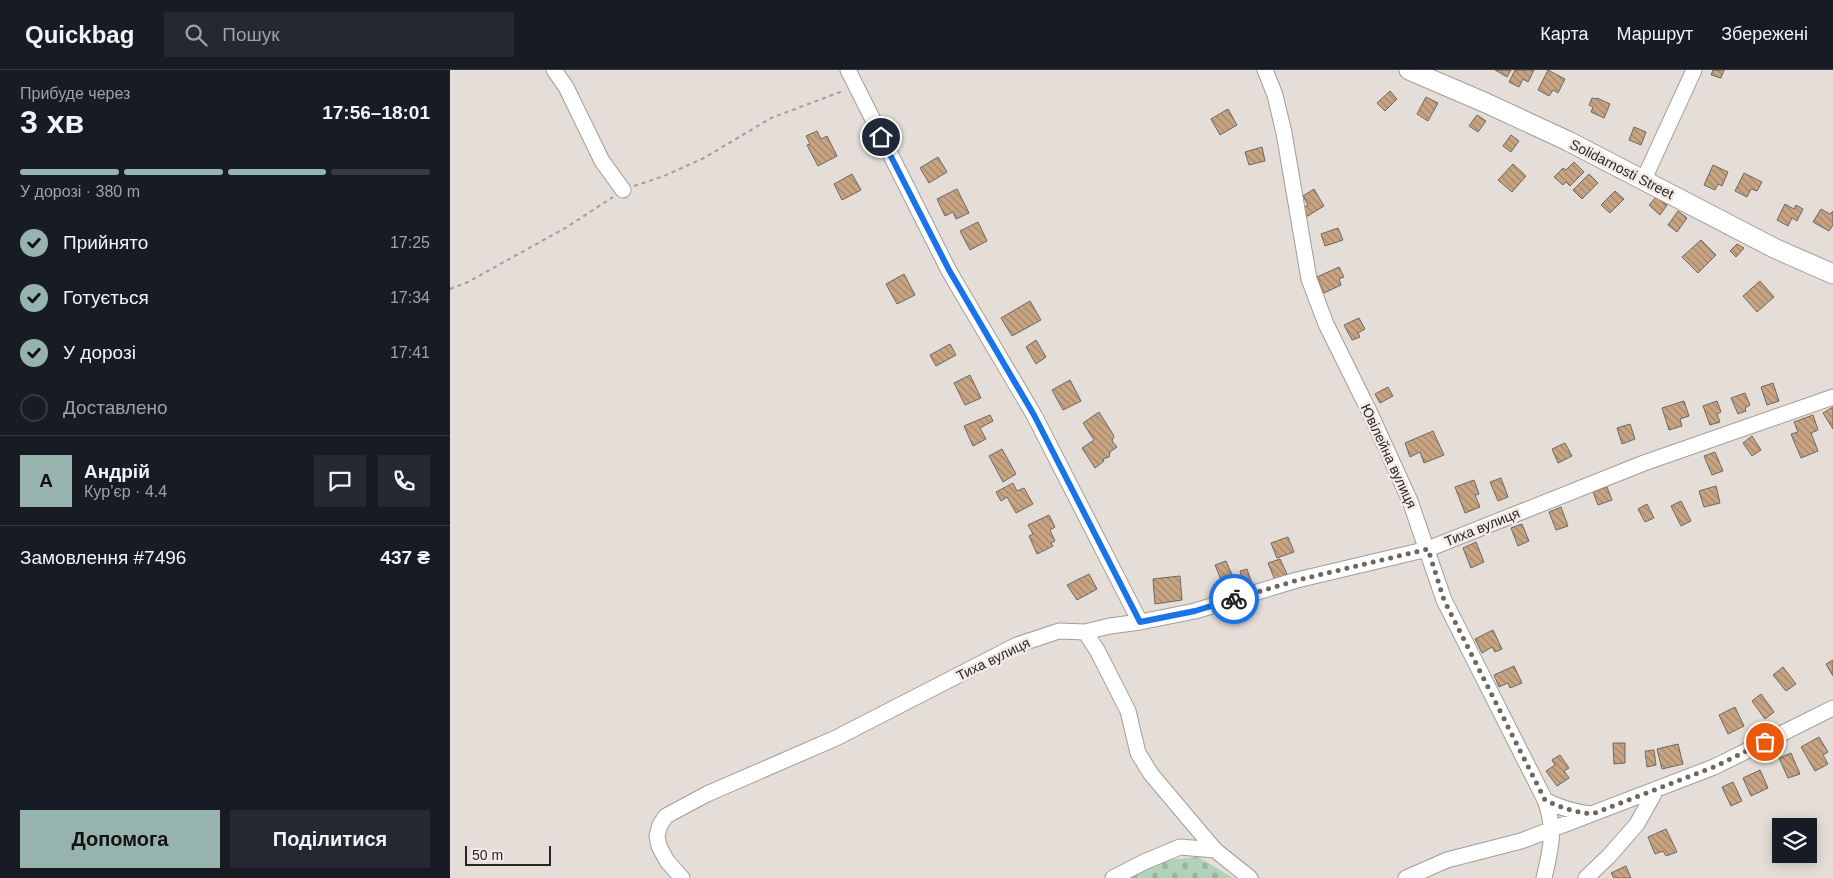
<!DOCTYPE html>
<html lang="uk">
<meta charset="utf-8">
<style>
:root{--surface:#171b24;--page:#242831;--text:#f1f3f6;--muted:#9ea1a6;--line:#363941;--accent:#96b4ad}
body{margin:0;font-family:Helvetica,sans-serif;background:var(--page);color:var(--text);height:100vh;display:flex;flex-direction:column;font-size:19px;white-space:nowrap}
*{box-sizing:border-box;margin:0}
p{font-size:16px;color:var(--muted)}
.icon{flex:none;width:28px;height:28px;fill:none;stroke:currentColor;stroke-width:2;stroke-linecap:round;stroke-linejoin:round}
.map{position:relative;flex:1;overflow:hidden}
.panel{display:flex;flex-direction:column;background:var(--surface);width:450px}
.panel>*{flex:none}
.tools{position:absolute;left:1322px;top:748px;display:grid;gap:10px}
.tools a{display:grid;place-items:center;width:45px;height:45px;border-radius:0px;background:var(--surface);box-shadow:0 2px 12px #0003;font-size:25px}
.scale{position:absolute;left:15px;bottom:12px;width:86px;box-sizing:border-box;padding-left:5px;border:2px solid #292725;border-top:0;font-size:14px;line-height:18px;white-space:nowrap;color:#292725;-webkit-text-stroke:4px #f2ebe6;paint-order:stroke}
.pin{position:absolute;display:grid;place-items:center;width:42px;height:42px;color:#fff;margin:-21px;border:2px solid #fff;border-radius:50%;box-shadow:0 1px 5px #0007}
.courier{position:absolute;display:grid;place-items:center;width:50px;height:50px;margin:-25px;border:4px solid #1a73e8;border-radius:50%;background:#fff;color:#222;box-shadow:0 1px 6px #0007}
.overview em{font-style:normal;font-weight:800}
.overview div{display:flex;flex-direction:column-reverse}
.overview{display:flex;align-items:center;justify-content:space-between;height:85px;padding:0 20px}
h1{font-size:32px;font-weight:800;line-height:38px}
.bar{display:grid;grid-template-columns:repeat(4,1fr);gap:8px 5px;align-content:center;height:60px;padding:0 20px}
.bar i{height:6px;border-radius:4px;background:var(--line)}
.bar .on{background:var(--accent)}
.bar p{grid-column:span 4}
.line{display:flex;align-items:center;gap:12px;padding:0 20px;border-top:1px solid var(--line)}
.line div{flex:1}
.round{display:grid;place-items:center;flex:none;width:52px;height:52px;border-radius:0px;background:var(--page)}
ol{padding:0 20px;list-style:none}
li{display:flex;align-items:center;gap:15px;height:55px}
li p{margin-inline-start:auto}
li .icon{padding:5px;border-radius:50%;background:var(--accent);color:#111;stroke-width:4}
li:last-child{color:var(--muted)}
li i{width:28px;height:28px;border:2px solid var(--line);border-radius:50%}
.button{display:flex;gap:10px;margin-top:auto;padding:10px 20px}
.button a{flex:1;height:58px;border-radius:0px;background:var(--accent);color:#111;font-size:20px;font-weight:800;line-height:58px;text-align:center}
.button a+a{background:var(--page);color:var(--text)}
header{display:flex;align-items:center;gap:30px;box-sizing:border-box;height:70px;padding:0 25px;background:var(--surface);border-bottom:1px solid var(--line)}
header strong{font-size:24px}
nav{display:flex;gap:28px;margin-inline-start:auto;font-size:18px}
.search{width:350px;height:45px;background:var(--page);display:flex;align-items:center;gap:12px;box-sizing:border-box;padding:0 18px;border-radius:0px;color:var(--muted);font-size:19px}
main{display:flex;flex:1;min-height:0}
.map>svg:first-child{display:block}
.cemetery{fill:url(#cemetery-stones)}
.building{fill:url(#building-back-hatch);stroke:#6d6762}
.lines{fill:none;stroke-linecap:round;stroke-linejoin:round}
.minor-casing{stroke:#a29c97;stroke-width:17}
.major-casing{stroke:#a29c97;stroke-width:21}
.path{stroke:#a29d98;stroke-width:2;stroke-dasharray:4 4;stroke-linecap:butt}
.minor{stroke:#fff;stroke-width:15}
.major{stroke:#fff;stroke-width:19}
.done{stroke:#6b6764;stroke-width:5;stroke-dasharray:0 9}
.route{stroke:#1a73e8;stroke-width:6}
.labels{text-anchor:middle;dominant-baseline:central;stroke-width:5;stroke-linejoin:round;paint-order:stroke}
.street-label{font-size:14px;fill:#292725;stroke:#f2ebe6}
</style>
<header>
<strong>Quickbag</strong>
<div class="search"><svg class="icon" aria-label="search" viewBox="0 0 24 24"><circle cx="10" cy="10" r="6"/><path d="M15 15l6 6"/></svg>Пошук</div>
<nav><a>Карта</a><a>Маршрут</a><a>Збережені</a></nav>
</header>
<main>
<section class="panel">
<div class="overview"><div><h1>3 хв</h1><p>Прибуде через</p></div><em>17:56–18:01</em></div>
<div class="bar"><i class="on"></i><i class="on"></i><i class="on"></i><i></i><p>У дорозі · 380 m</p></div>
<ol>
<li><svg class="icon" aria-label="check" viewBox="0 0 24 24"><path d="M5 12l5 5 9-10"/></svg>Прийнято<p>17:25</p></li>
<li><svg class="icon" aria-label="check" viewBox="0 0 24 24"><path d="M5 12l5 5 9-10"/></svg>Готується<p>17:34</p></li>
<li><svg class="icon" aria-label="check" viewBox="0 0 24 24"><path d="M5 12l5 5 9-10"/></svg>У дорозі<p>17:41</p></li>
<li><i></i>Доставлено</li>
</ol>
<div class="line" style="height:90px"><b class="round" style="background:var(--accent);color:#111">А</b><div><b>Андрій</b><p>Кур’єр · 4.4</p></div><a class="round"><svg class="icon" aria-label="chat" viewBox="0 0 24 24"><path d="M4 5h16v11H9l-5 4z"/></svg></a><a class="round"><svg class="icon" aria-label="phone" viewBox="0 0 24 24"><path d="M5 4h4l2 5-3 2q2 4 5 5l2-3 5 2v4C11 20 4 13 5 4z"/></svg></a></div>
<div class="line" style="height:65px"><div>Замовлення #7496</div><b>437 ₴</b></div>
<div class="button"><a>Допомога</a><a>Поділитися</a></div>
</section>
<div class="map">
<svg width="1383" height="808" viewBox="0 0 1383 808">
<defs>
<pattern id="cemetery-stones" width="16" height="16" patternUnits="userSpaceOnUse" patternTransform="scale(1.25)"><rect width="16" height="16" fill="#b2d1b9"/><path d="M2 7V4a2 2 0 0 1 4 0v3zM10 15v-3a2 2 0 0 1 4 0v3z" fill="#99b39f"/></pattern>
<pattern id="building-back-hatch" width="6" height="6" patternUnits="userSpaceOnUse" patternTransform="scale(1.25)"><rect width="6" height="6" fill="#c8a482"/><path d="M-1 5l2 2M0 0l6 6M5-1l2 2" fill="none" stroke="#a2866a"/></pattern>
</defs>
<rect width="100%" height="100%" fill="#e5ded8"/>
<path class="cemetery" d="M748 787 783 808H676L706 791Z"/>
<path class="building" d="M1045 0H1061L1057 7Z
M1065 0H1084L1078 12 1073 9 1069 17 1059 12Z
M1098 0 1115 9 1108 23 1103 20 1099 26 1088 20Z
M1263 0H1274L1271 8 1261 5Z
M940 21 947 29 935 41 927 33Z
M976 27 988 33 978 51 967 44Z
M1142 28 1146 29 1147 28 1160 34 1154 48 1141 42 1143 37 1139 35Z
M778 39 787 55 770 65 761 49Z
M1027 45 1036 51 1028 62 1019 56Z
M1184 57 1196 62 1191 75 1179 70Z
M367 61 371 69 377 66 387 86 368 96 357 75 360 74 356 66Z
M1061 65 1069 71 1061 82 1053 76Z
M812 77 815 91 799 95 795 82Z
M488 87 497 102 479 113 470 98Z
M1124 92 1134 102 1120 116 1116 112 1113 115 1104 107 1113 98 1116 100Z
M1063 94 1076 106 1062 122 1048 110Z
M1263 95 1278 102 1272 116 1268 114 1265 120 1254 115Z
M1294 103 1312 112 1307 121 1301 119 1297 127 1285 121Z
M402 104 411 120 392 130 384 114Z
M1139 104 1148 113 1132 129 1123 120Z
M507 119 519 143 506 149 503 142 495 146 487 129Z
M864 119 874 136 856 147 851 139 858 135 853 126Z
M1165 121 1174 129 1160 143 1151 135Z
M1206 127 1217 135 1210 145 1199 135Z
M1335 134 1344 139 1346 135 1353 139 1347 151 1342 148 1338 156 1327 150Z
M1371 139 1380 144 1383 141V155L1379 161 1363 152Z
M1228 141 1237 148 1227 162 1218 155Z
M528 152 537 171 520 180 510 161Z
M888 158 893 170 875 176 871 164Z
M1251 170 1266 185 1248 203 1232 187Z
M1287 174 1294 178 1286 187 1280 181Z
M889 197 894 207 889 209 891 215 874 223 867 207Z
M454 204 465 225 447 234 436 214Z
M1310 211 1324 227 1307 242 1293 226Z
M580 231 591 250 562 266 551 248Z
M909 248 915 259 908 263 910 267 902 270 894 255Z
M586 270 596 287 586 294 576 277Z
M500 274 506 285 486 296 480 285Z
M520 305 531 328 515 335 504 313Z
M620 310 631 331 613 340 602 320Z
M1323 313 1329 331 1317 335 1311 317Z
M938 317 943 326 930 333 925 324Z
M1295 323 1300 335 1295 338 1296 341 1288 344 1281 328Z
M1234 331 1239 346 1230 349 1232 356 1219 360 1212 338Z
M1267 331 1271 342 1267 344 1270 352 1260 355 1253 336Z
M1383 337V359L1373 343Z
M649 342 664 366 662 371 667 377 660 382 659 387 653 389 654 391 645 398 632 378 644 370 633 353Z
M540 345 543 351 530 358 536 369 523 376 514 356Z
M1363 345 1368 360 1361 363 1368 381 1351 388 1341 364 1348 362 1344 352Z
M1180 354 1185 369 1172 374 1167 358Z
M983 361 994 385 974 393 970 382 960 387 955 373Z
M1302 366 1311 380 1302 386 1293 373Z
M1115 373 1122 386 1108 393 1102 379Z
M552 379 566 404 553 412 539 386Z
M1265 382 1273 401 1262 405 1254 386Z
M1051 408 1058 427 1048 431 1040 412Z
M1024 410 1029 424 1025 425 1030 437 1015 443 1005 417Z
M563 413 567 421 574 418 583 434 566 443 557 427 551 431 546 422Z
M1266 416 1270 433 1254 437 1249 421Z
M1157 417 1162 430 1148 435 1143 422Z
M1231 431 1241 451 1231 456 1221 436Z
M1197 434 1204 448 1195 452 1188 439Z
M1111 437 1118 456 1106 460 1099 442Z
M599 445 605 457 600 460 605 471 601 473 603 476 587 484 579 466 583 464 578 455Z
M1072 454 1079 471 1068 476 1061 458Z
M838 467 844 482 827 488 821 473Z
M1026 472 1034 492 1021 498 1013 478Z
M830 489 837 504 825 510 818 493Z
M776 491 783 507 772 512 765 495Z
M797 499 802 514 795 517 790 501Z
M639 504 647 519 627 530 617 515Z
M730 506 732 530 705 534 703 509Z
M1043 560 1052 579 1045 582 1042 577 1032 583 1025 569Z
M1383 590V606L1376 594Z
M1064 596 1072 613 1060 618 1058 613 1049 617 1044 605Z
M1333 597 1346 614 1336 621 1323 605Z
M1311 624 1324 642 1315 649 1302 631Z
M1285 637 1294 656 1278 664 1269 645Z
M1369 667 1378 682 1373 685 1378 694 1365 701 1351 677Z
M1163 673H1175V693L1164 694Z
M1228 674 1233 694 1212 699 1207 679Z
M1204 680 1206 695 1197 697 1195 681Z
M1341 683 1350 704 1338 708 1329 688Z
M1110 685 1119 698 1114 701 1119 708 1107 716 1096 701 1105 695 1102 690Z
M1310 700 1318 718 1301 726 1293 708Z
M1283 712 1292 731 1281 736 1272 717Z
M1216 759 1227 782 1216 786 1213 781 1205 784 1198 767Z
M1176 796 1181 808H1164L1161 803Z"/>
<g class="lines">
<defs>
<path id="minor" d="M104 0 116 17 152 91 173 120
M398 0 499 201 584 345 690 552
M815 0 825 25 834 63 859 209 876 254 920 343 960 431 994 530 1095 730C1106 760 1101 778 1094 808
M1194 109 1244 0
M635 562 647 580 678 641 688 683 701 704 765 780
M1095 730C1110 738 1124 742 1141 744
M232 808 217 791 209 776 207 766 210 755 216 746 257 724 386 668 567 575 609 561 635 562 660 556 690 552 745 541 847 510 978 479 1194 393 1383 327
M663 808 694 792 730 777 765 780 800 808
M956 808 997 790 1071 771 1264 697 1383 638
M1136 808 1159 786 1187 754 1206 720"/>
<path id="major" d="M959 0 1036 33 1118 71 1324 178 1383 204"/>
</defs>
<use href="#minor" class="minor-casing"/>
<use href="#major" class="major-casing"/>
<path class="path" d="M184 116 214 106 254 88 321 48 393 21
M0 219 18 212 117 157 163 127"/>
<use href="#minor" class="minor"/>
<use href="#major" class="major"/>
</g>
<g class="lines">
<path class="done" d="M784 529 848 510 978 479 994 530 1095 730C1111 738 1125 742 1142 744L1264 697 1315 672"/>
<path class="route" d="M431 67 499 200 584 345 690 552 745 541 784 529"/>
</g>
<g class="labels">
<g class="street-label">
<text transform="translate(1172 99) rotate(27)">Solidarnosti Street</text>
<text transform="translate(939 386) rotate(65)">Ювілейна вулиця</text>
<text transform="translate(1032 457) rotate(-22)">Тиха вулиця</text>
<text transform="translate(543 589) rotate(-26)">Тиха вулиця</text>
</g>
</g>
</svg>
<div class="tools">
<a><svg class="icon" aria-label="layers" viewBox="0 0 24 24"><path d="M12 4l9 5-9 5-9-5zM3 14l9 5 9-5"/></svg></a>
</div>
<div class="scale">50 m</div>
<div class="pin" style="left:1315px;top:672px;background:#ea580c"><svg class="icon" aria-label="bag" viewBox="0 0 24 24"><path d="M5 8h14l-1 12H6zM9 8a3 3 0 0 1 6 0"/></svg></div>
<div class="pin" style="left:431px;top:67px;background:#1f2937"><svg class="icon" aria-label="home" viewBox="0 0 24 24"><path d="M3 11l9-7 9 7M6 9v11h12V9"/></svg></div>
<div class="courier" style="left:784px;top:529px"><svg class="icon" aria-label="bike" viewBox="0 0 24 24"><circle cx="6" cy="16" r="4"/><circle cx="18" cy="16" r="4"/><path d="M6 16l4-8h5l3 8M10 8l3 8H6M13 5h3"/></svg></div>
</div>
</main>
